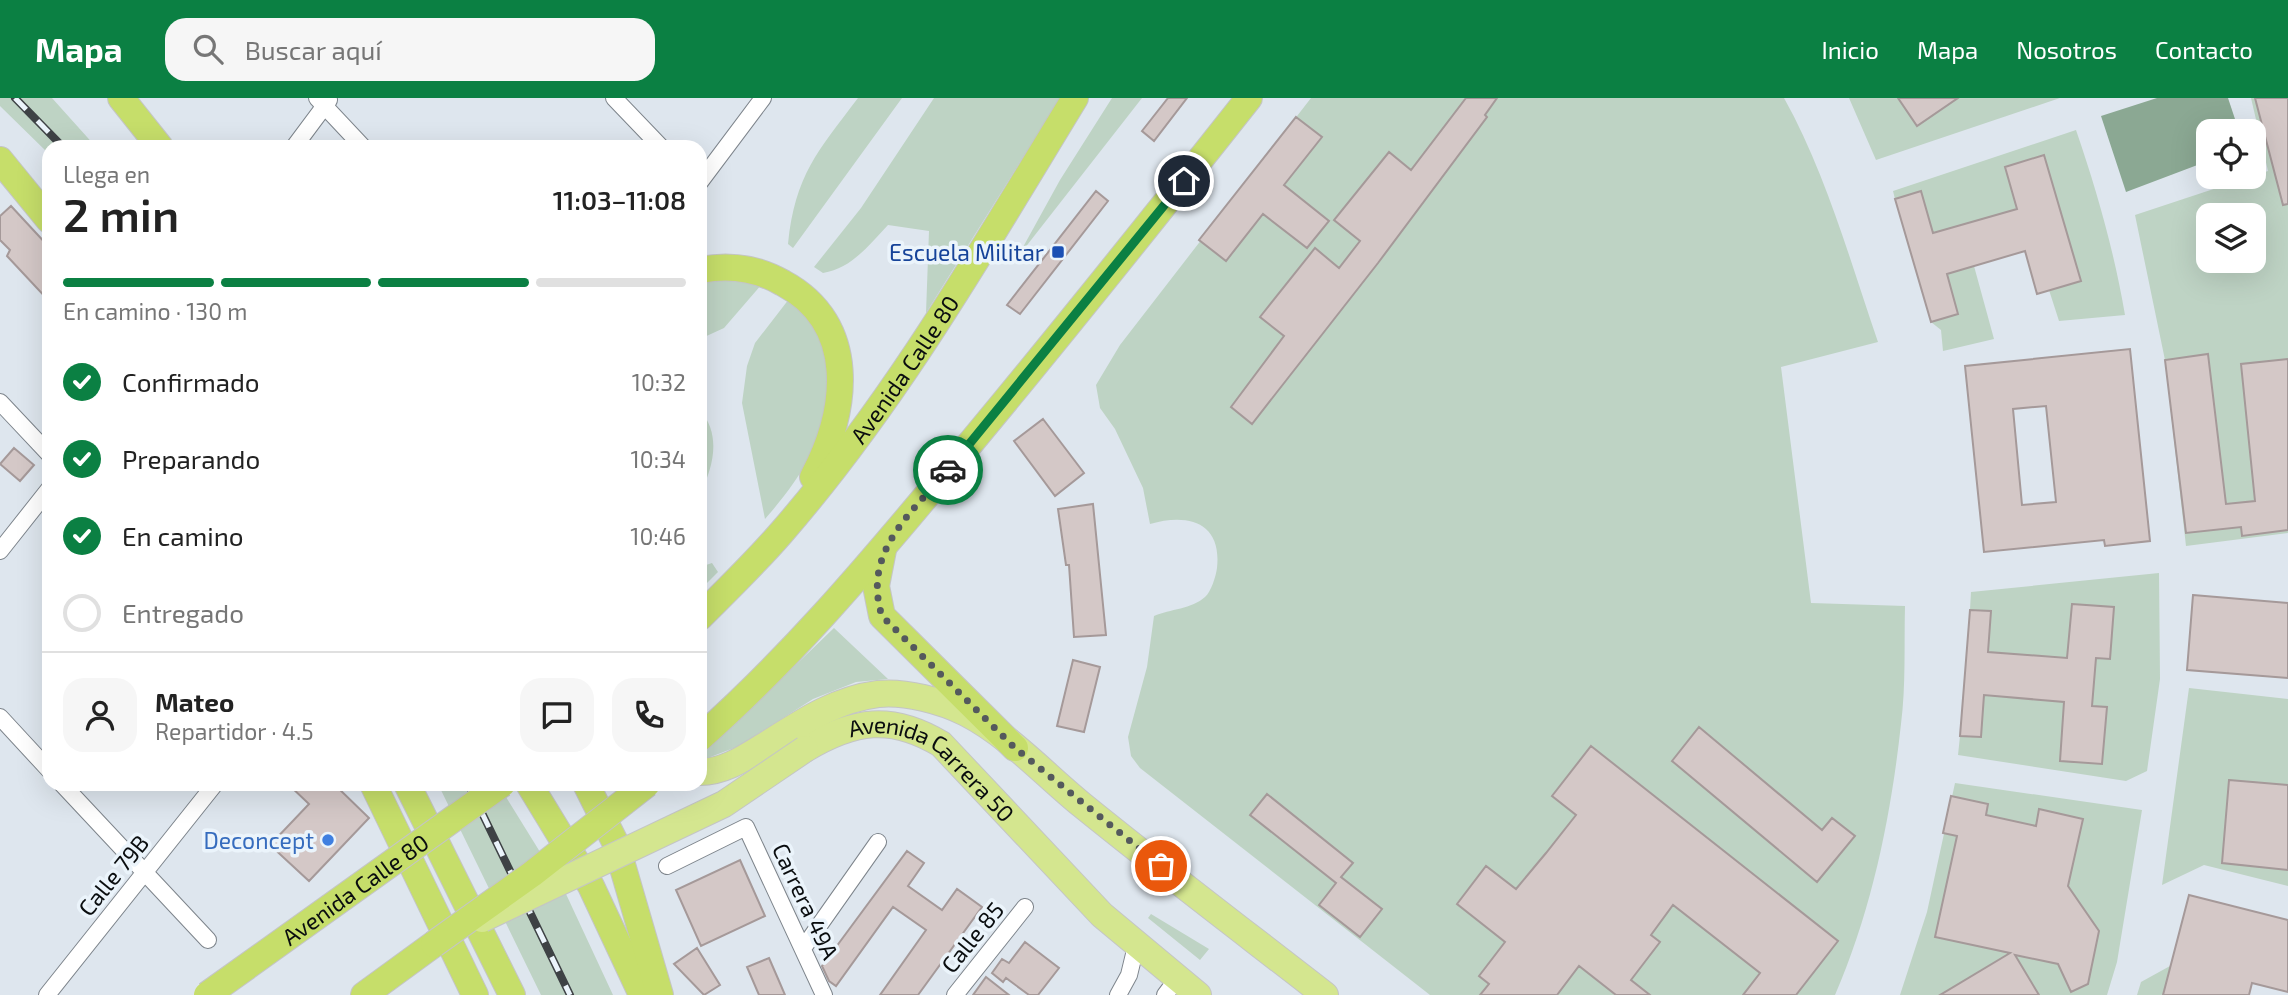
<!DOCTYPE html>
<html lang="es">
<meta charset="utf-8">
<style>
:root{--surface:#fff;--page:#f6f6f6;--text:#222;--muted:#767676;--line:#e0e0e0;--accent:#0b8043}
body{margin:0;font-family:"Exo 2",sans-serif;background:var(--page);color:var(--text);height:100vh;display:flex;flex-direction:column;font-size:26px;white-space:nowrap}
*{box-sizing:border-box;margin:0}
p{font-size:23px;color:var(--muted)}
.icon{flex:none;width:38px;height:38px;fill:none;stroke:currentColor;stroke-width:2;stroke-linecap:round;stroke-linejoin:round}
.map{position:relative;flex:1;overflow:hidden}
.details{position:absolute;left:42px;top:42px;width:665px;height:651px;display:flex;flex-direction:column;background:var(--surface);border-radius:21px;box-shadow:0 7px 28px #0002}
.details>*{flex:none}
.controls{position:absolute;left:2196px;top:21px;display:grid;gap:14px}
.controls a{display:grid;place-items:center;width:70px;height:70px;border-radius:14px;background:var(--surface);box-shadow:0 7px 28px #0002;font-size:35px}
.pin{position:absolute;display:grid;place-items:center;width:60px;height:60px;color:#fff;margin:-30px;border:4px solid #fff;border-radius:50%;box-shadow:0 2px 7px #0007}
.courier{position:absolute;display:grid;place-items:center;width:70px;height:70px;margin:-35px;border:5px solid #0b8043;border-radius:50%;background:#fff;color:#222;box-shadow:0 2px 9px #0007}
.summary em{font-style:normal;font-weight:600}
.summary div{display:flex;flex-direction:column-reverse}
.summary{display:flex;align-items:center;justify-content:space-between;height:119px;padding:0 21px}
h1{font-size:46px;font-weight:600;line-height:52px}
.bar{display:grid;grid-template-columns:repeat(4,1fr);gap:10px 7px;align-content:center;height:84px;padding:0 21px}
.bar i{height:9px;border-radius:5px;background:var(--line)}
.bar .active{background:var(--accent)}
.bar p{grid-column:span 4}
.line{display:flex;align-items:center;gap:18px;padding:0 21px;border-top:2px solid var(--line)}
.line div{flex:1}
.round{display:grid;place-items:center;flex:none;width:74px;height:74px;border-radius:21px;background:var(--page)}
ol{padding:0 21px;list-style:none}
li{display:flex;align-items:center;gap:21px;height:77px}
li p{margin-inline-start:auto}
li .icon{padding:7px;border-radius:50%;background:var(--accent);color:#fff;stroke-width:4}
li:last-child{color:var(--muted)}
li i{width:38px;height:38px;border:4px solid var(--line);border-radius:50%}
header{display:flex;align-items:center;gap:42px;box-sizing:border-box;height:98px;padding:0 35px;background:var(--accent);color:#fff}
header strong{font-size:33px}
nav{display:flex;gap:38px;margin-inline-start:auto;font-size:24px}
.search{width:490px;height:63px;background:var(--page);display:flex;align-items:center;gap:18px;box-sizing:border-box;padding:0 24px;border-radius:21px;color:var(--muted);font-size:26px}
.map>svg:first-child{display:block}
.green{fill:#bed3c4;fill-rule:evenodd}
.forest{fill:#8ba893}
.building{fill:#d4c8c7;stroke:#a59999;stroke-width:2;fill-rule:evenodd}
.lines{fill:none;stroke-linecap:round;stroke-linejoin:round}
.minor-casing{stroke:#7d848b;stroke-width:18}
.primary-casing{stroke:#c4c5c5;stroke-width:28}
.trunk-casing{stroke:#c4c5c5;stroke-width:28}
.minor{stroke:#fff;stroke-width:16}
.primary{stroke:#d4e68f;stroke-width:26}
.trunk{stroke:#c6de6a;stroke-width:26}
.rail-casing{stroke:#3e4245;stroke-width:8}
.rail{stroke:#ebf4fb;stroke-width:5;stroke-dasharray:16;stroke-linecap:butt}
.primary-bridge-casing{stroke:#c4c5c5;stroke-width:28;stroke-linecap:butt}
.trunk-bridge-casing{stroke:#c4c5c5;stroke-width:28;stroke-linecap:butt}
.primary-bridge{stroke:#d4e68f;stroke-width:26}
.trunk-bridge{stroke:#c6de6a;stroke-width:26}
.done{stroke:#54595d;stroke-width:7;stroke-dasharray:0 12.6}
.route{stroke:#0b8043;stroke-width:9}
.transit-dot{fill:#1a4fb4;stroke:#ebf4fb;stroke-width:2.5}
.shop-dot{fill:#3f7fe0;stroke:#ebf4fb;stroke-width:2.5}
.labels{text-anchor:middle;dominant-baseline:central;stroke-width:7;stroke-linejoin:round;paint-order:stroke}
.transit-label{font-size:23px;fill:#164399;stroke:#ebf4fb;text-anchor:end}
.street-label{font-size:23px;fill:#0a0d0f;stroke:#ebf4fb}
.shop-label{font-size:23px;fill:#366cbe;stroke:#ebf4fb;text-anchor:end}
</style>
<header>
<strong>Mapa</strong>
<div class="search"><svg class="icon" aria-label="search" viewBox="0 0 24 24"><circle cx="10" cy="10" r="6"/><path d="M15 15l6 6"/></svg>Buscar aquí</div>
<nav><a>Inicio</a><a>Mapa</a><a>Nosotros</a><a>Contacto</a></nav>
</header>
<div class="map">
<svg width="2288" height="897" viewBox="0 0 2288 897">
<rect width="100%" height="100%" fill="#dee6ee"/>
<path class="green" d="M0 0H52L96 49H49V56L0 8Z
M858 0H902L793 150 788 146C795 77 818 53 858 0Z
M934 0H1060L926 215 929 133 888 127C868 148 852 170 823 175L814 169 861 110Z
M1112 0H1142L1017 160 1060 82Z
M1311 0H1784C1826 75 1850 163 1878 244L1781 269 1811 505 1905 508C1904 547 1906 588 1901 626 1891 718 1872 812 1835 897H1430L1140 670 1131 658 1128 639 1147 569 1154 518C1170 511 1192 511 1205 499 1211 494 1216 478 1217 470 1222 424 1188 415 1150 426L1143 390 1115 331 1100 310 1096 287 1120 247Z
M1849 0H2060L1876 62Z
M2251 0H2288V435L2186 448 2165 262 2135 117 2268 73ZM2208 117H2254V163H2208Z
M2076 32C2097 93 2114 153 2125 217L2059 223 2049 192 2081 182 2044 57 2005 69 2017 111 1933 135 1921 93 1895 101 1893 93Z
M1974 168 1994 241 1943 253 1941 232 1931 224 1958 215 1947 176Z
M714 177 762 186 724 230 700 241V181Z
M789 201C802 214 814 227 822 243 853 305 805 376 765 421L742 305 747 268 755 245Z
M700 312C722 337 713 370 700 396Z
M712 465 718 474 700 492V469Z
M2159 475 2160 581 2147 673 2126 683 1958 657 1960 638 1981 639 1984 597 2064 604 2060 663 2102 666 2107 609 2092 608 2096 560 2110 561 2114 510 2072 506 2067 560 1988 554 1991 514 1970 512 1971 494Z
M834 530 888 581 856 584 813 601 739 648 700 663V659Z
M2189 590 2288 601V788L2204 767 2162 787Z
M1955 685 2142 712 2117 864 2107 897H1900L1927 814Z
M438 686H498L566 796 613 897H541Z
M1151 816 1209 851 1200 862 1148 820Z
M2170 868 2163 897H2137L2141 884Z"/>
<path class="forest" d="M2157 0H2228L2239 33H2208V63L2126 94 2101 18Z"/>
<path class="building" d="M1168 0H1187L1154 43 1142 33Z
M1466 0H1497L1485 17 1487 19 1378 165 1252 326 1231 309 1284 238 1260 219 1315 150 1339 170 1360 143 1334 122 1389 54 1411 72Z
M1898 0H1958L1917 28Z
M2255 0H2288V106L2283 107Z
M1296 19 1322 39 1284 87 1329 123 1307 150 1263 116 1226 163 1199 142Z
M2044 57 2081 183 2037 196 2025 153 1947 176 1958 216 1931 224 1895 101 1921 93 1933 135 2017 111 2005 69Z
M1096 93 1108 103 1020 216 1007 207Z
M11 108 49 149V203L7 158 10 152 0 142V118Z
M2130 251 2150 443 2105 448 2104 442 1984 454 1965 268ZM2046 308 2056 404 2022 407 2013 311Z
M2208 256 2226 406 2255 403 2241 266 2288 261V432L2242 438 2241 429 2186 435 2165 262Z
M1043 321 1084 375 1055 398 1014 343Z
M14 350 34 367 20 383 0 366Z
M1093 406 1106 537 1074 539 1069 467H1066L1058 411Z
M2193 497 2288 505V580L2187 572Z
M2072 506 2114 509 2110 561 2096 560 2092 608 2107 609 2102 666 2060 663 2064 604 1984 597 1981 639 1960 638 1970 512 1991 513 1988 554 2067 560Z
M1073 562 1100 569 1084 634 1057 628Z
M1699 629 1822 732 1832 720 1855 738 1817 784 1672 663Z
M1591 648 1838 843 1796 897H1743L1760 875 1673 807 1651 837 1660 844 1631 882 1650 897H1616L1579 868 1557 897H1480L1489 886 1479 878 1505 844 1457 806 1486 768 1516 791 1546 755 1576 717 1552 698Z
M2229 682 2288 687V772L2222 765Z
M288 686H334L369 720 309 783 270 747 309 706Z
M1267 696 1353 765 1341 779 1382 811 1360 839 1319 807 1336 785 1250 717Z
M1951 698 1988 706 1986 717 2036 728 2039 711 2083 721 2068 788 2099 833 2088 886 2071 894 2058 866 2015 857 2039 897H1940L2010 855 1935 839 1957 738 1943 735Z
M907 753 924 765 908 788 942 812 957 791 982 809 918 897H880L926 832 893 809 836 888 829 883 822 868Z
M740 762 765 818 701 848 676 792Z
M2189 797 2288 822V894L2252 885 2249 897H2163Z
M1025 844 1059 870 1038 897H1029L1006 880 1003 884 992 875 1002 861 1009 865Z
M697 850 720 887 704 897 674 866Z
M769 860 779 883 785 897H759L747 869Z
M986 879 1009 897H973Z"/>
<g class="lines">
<defs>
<path id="minor" d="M317 0 363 49
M614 0 661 49
M294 49 329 2
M700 84 763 0
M0 304 49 356
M0 453 49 391
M0 619 49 672
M62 686 208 842
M667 768 746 729 824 897
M804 849 878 744
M47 897 215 686
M955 897 1025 809
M1118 897 1129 877 1136 848
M1165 897 1177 881"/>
<g id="primary">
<path id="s1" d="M805 651C854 622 891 616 941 646L1102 817 1198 897"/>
<path d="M700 674C727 674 750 656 772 643 805 622 838 601 878 596 905 593 942 603 966 615 1009 637 1045 677 1082 707 1162 772 1244 834 1325 897"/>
</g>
<g id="trunk">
<path d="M121 0 160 49"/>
<path d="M0 62 49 122"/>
<path d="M700 172C730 166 757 170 783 185 859 226 848 313 813 379"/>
<path d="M883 452 876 488 882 518 1015 650"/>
<path id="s2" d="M700 519C727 492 756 464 781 435 896 303 984 149 1075 0"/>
<path d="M700 640C788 562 863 474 938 384 1044 258 1147 129 1249 0"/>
<path d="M373 686 475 897"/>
<path d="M407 686 512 897"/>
<path d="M529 686 591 788 642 897"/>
<path d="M586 686 616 746 660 897"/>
<path d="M364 897 434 846"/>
</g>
</defs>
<use href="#minor" class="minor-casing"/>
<use href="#primary" class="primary-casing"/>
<use href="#trunk" class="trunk-casing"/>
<use href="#minor" class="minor"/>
<use href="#primary" class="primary"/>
<use href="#trunk" class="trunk"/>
<defs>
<path id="rail" d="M15 0 63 49
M468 686 570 897"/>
</defs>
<use href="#rail" class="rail-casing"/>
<use href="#rail" class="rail"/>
<defs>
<path id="primary-bridge" d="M482 821 724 706 805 651"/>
<g id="trunk-bridge">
<path d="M434 846 532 776 647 686"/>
<path id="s3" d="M207 897 502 686"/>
</g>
</defs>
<use href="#primary-bridge" class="primary-bridge-casing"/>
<use href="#trunk-bridge" class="trunk-bridge-casing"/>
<use href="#primary-bridge" class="primary-bridge"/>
<use href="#trunk-bridge" class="trunk-bridge"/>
</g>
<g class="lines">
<path class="done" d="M948 372C910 416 862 455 882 518L1015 650 1161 768"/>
<path class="route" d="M948 372 1184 83"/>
</g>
<rect class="transit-dot" x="1051" y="147" width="14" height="14" rx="3.5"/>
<circle class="shop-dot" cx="328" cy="742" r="7"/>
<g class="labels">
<g class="transit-label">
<text x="1044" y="154">Escuela Militar</text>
</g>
<g class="street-label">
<text stroke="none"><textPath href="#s2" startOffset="322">Avenida Calle 80</textPath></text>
<text stroke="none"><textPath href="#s1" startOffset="147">Avenida Carrera 50</textPath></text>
<text transform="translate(113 777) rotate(-51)">Calle 79B</text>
<text stroke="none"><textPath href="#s3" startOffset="182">Avenida Calle 80</textPath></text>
<text transform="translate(806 803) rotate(65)">Carrera 49A</text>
<text transform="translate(972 839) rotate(-51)">Calle 85</text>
</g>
<g class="shop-label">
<text x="314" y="742">Deconcept</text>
</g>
</g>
</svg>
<div class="controls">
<a><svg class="icon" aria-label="locate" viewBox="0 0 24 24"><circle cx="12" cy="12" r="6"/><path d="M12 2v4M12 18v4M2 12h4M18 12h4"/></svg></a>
<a><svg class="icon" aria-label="layers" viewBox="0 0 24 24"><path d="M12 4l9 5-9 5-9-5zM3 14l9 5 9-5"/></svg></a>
</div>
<div class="pin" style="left:1161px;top:768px;background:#ea580c"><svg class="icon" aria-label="bag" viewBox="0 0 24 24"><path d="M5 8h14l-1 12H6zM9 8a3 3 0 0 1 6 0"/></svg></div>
<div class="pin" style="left:1184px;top:83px;background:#1f2937"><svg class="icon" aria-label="home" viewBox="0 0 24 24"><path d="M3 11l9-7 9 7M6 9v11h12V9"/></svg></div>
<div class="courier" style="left:948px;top:372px"><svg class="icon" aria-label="car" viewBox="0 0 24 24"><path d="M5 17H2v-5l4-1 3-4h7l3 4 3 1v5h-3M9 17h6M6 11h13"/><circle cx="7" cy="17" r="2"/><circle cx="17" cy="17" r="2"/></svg></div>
<section class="details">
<div class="summary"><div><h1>2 min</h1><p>Llega en</p></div><em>11:03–11:08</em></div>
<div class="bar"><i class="active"></i><i class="active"></i><i class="active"></i><i></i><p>En camino · 130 m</p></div>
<ol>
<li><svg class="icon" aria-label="check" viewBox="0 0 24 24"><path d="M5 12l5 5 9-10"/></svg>Confirmado<p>10:32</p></li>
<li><svg class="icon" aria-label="check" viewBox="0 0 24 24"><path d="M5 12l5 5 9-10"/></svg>Preparando<p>10:34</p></li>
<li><svg class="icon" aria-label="check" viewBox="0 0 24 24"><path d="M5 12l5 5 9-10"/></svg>En camino<p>10:46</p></li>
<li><i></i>Entregado</li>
</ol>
<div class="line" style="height:126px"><a class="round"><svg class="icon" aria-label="person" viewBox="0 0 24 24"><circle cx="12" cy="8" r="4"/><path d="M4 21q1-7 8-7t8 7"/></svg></a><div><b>Mateo</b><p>Repartidor · 4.5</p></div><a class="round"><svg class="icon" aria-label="chat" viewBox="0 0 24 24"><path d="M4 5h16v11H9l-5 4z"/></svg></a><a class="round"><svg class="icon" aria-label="phone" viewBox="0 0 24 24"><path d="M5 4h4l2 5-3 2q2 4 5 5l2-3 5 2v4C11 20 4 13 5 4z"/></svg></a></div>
</section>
</div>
